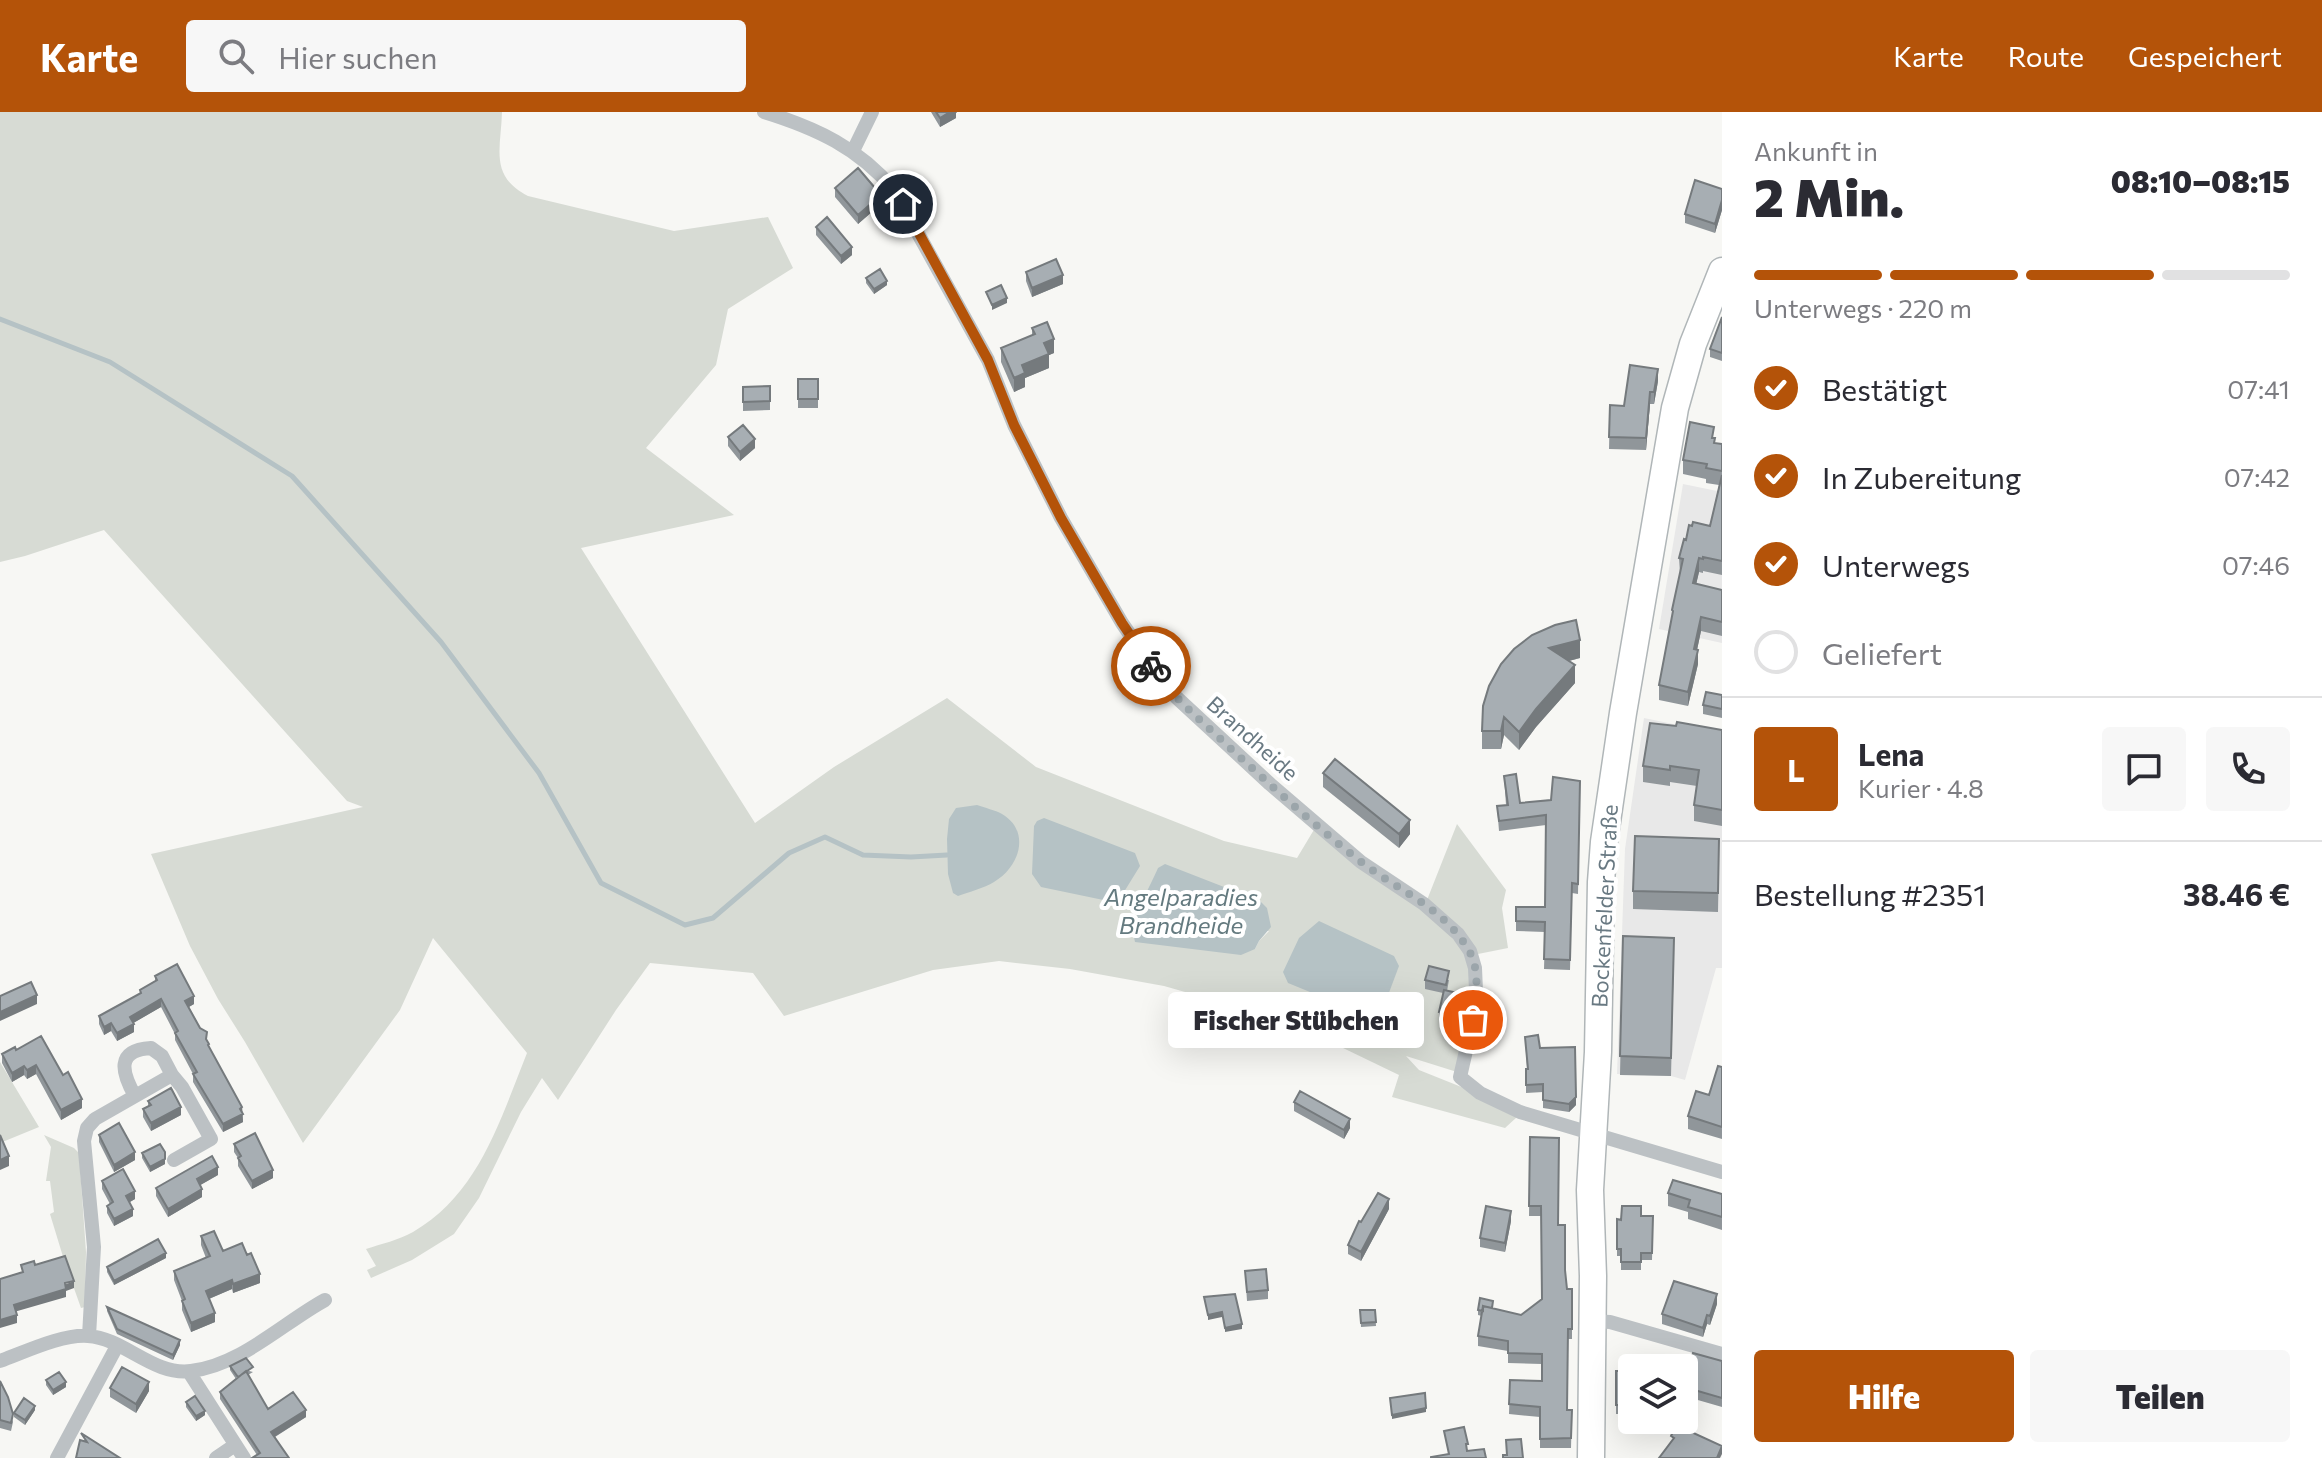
<!DOCTYPE html>
<html lang="de">
<meta charset="utf-8">
<style>
:root{--surface:#fff;--page:#f7f7f7;--text:#2b2b33;--muted:#7c7c81;--line:#e1e1e2;--accent:#b45309}
body{margin:0;font-family:Commissioner,sans-serif;background:var(--page);color:var(--text);height:100vh;display:flex;flex-direction:column;font-size:30px;white-space:nowrap}
*{box-sizing:border-box;margin:0}
p{font-size:26px;color:var(--muted)}
.icon{flex:none;width:44px;height:44px;fill:none;stroke:currentColor;stroke-width:2;stroke-linecap:round;stroke-linejoin:round}
.map{position:relative;flex:1;overflow:hidden}
.sheet{display:flex;flex-direction:column;background:var(--surface);width:600px}
.sheet>*{flex:none}
.buttons{position:absolute;left:1618px;top:1242px;display:grid;gap:16px}
.buttons a{display:grid;place-items:center;width:80px;height:80px;border-radius:8px;background:var(--surface);box-shadow:0 8px 32px #0002;font-size:40px}
.pin{position:absolute;display:grid;place-items:center;width:68px;height:68px;color:#fff;margin:-34px;border:4px solid #fff;border-radius:50%;box-shadow:0 2px 8px #0007}
.courier{position:absolute;display:grid;place-items:center;width:80px;height:80px;margin:-40px;border:6px solid #b45309;border-radius:50%;background:#fff;color:#222;box-shadow:0 2px 10px #0007}
.bubble{position:absolute;height:56px;border-radius:8px;background:var(--surface);box-shadow:0 8px 32px #0002;font-size:26px;font-weight:800;line-height:56px;text-align:center}
.overview em{font-style:normal;font-weight:800}
.overview div{display:flex;flex-direction:column-reverse}
.overview{display:flex;align-items:center;justify-content:space-between;height:136px;padding:0 32px}
h1{font-size:52px;font-weight:800;line-height:60px}
.bar{display:grid;grid-template-columns:repeat(4,1fr);gap:12px 8px;align-content:center;height:96px;padding:0 32px}
.bar i{height:10px;border-radius:6px;background:var(--line)}
.bar .active{background:var(--accent)}
.bar p{grid-column:span 4}
.line{display:flex;align-items:center;gap:20px;padding:0 32px;border-top:2px solid var(--line)}
.line div{flex:1}
.round{display:grid;place-items:center;flex:none;width:84px;height:84px;border-radius:8px;background:var(--page)}
ol{padding:0 32px;list-style:none}
li{display:flex;align-items:center;gap:24px;height:88px}
li p{margin-inline-start:auto}
li .icon{padding:8px;border-radius:50%;background:var(--accent);color:#fff;stroke-width:4}
li:last-child{color:var(--muted)}
li i{width:44px;height:44px;border:4px solid var(--line);border-radius:50%}
.primary-button{display:flex;gap:16px;margin-top:auto;padding:16px 32px}
.primary-button a{flex:1;height:92px;border-radius:8px;background:var(--accent);color:#fff;font-size:32px;font-weight:800;line-height:92px;text-align:center}
.primary-button a+a{background:var(--page);color:var(--text)}
header{display:flex;align-items:center;gap:48px;box-sizing:border-box;height:112px;padding:0 40px;background:var(--accent);color:#fff}
header strong{font-size:38px}
nav{display:flex;gap:44px;margin-inline-start:auto;font-size:28px}
.search{width:560px;height:72px;background:var(--page);display:flex;align-items:center;gap:20px;box-sizing:border-box;padding:0 28px;border-radius:8px;color:var(--muted);font-size:30px}
main{display:flex;flex:1;min-height:0}
.map>svg:first-child{display:block}
.built{fill:#e8e8e8}
.green{fill:#d7dbd4;fill-rule:evenodd}
.water{fill:#b5c2c5}
.lines{fill:none;stroke-linecap:round;stroke-linejoin:round}
.stream{stroke:#b5c2c5;stroke-width:5}
.major-casing{stroke:#b0b6b8;stroke-width:29}
.minor{stroke:#bcc1c4;stroke-width:14}
.major{stroke:#fff;stroke-width:26}
.wall{fill:#90969a}
.shaded-wall{fill:#757a7d}
.building{fill:#a7aeb3;stroke:#757a7d;stroke-width:2}
.done{stroke:#9ba5aa;stroke-width:8;stroke-dasharray:0 14.4}
.route{stroke:#b45309;stroke-width:10}
.labels{text-anchor:middle;dominant-baseline:central;stroke-width:8;stroke-linejoin:round;paint-order:stroke}
.street-label{font-size:22px;fill:#697982;stroke:#fff}
.water-label{font-size:24px;font-style:italic;fill:#647a7f;stroke:#fff}
</style>
<header>
<strong>Karte</strong>
<div class="search"><svg class="icon" aria-label="search" viewBox="0 0 24 24"><circle cx="10" cy="10" r="6"/><path d="M15 15l6 6"/></svg>Hier suchen</div>
<nav><a>Karte</a><a>Route</a><a>Gespeichert</a></nav>
</header>
<main>
<div class="map">
<svg width="1722" height="1346" viewBox="0 0 1722 1346">
<rect width="100%" height="100%" fill="#f7f7f4"/>
<path class="built" d="M1683 372 1722 380V531L1659 517Z
M1644 606 1722 622V856H1716L1685 968 1671 964 1617 962 1625 737Z"/>
<path class="green" d="M0 0H502C501 37 489 64 528 84L674 119 768 105 793 156 728 197 716 253 646 336 734 403 581 436 755 711 834 655 947 586 1036 655 1224 729 1297 746 1315 716 1434 803 1466 843 1471 868 1469 905 1457 960 1406 944 1419 958 1464 976 1517 1005 1505 1016 1392 985 1399 963 1287 909 1164 874 1070 857 999 849 933 858 784 904 753 861 650 851 616 898 558 988 542 966 521 1000 479 1086 454 1122 412 1148 371 1166 367 1158 376 1154 366 1137C381 1132 399 1128 413 1120 479 1082 500 1008 527 941L433 826 400 898 303 1031 245 930 218 887 190 834 151 742 363 695 347 689 104 418 25 444 0 450ZM1133 819H1269L1259 829 1255 837Z
M1457 712 1506 778 1502 796 1508 836 1478 842 1427 788Z
M0 950 39 1015 0 1031Z
M44 1023 74 1036 79 1041 86 1140 85 1195 81 1196 64 1148 50 1102 54 1100 50 1069H46L51 1035Z"/>
<path class="water" d="M977 693C985 696 995 698 1002 702 1031 719 1020 755 994 770 984 776 969 780 958 784L953 781 948 762 947 727 949 707 956 696Z
M1044 706 1135 741 1140 754 1119 788 1113 790 1041 775 1032 762 1034 714 1037 709Z
M1165 752 1260 789 1267 796 1271 815 1259 829 1255 837 1241 843 1135 830C1129 809 1150 775 1158 756Z
M1319 809 1394 844 1399 854 1381 902 1371 905 1288 871 1283 860 1299 826Z"/>
<g class="lines">
<path class="stream" d="M0 207 110 250 292 364 441 530 539 661 601 771 685 813 713 806 789 741 825 725 863 743 911 745 947 743"/>
<defs>
<path id="major" d="M1591 1346 1593 1164 1590 1078 1598 940 1601 770 1604 730 1623 601 1675 296 1693 232 1722 159"/>
</defs>
<use href="#major" class="major-casing"/>
<path class="minor" d="M764 0C816 16 859 36 894 78L988 248 1014 313 1061 406 1122 511 1154 558 1176 585 1270 672 1361 750 1424 792 1458 822 1470 839 1475 856 1476 879 1473 908 1460 965 1480 981 1520 1000 1722 1060
M853 39 872 0
M135 984C122 961 115 938 151 936L162 944 172 963
M1592 1209 1610 1210 1722 1242
M89 1224 94 1135 84 1029 87 1016 95 1007 172 963 182 975 211 1027 174 1048
M0 1249C25 1240 62 1222 88 1224 124 1226 153 1264 191 1259 241 1253 283 1211 325 1188
M189 1260 244 1346
M57 1346 117 1234
M216 1346 235 1333"/>
<use href="#major" class="major"/>
</g>
<path class="wall" d="M931 0H957L956 1V6L940 15Z
M835 76 881 92 858 112 835 85Z
M1722 77V98L1715 121 1685 111V102Z
M816 115 852 143 841 152 816 123Z
M1026 160 1063 172 1032 185 1026 169Z
M866 166 887 173 874 182 866 171Z
M1722 205V249L1710 245V237Z
M1032 216 1054 241 1049 243V256L1025 266V275L1014 280 1001 250V236L1032 223Z
M798 267H818V296H798Z
M1658 269 1654 292H1650L1646 338 1609 337 1610 293 1624 294Z
M770 274V298L743 299V275Z
M728 325 755 336 740 349 728 334Z
M1714 326 1715 331 1722 332V463L1703 459V461L1699 460 1696 472 1722 478V524L1701 519 1697 538 1698 552 1688 594 1659 588V573L1672 508V498L1680 461 1679 446 1686 428 1710 414 1719 373 1706 371V367L1683 362V348Z
M1580 546 1569 549 1575 571 1536 615 1519 638 1504 623 1501 637H1482V619L1501 552Z
M1722 583V606L1703 602V593Z
M1676 614 1722 618V714L1694 709V693L1697 674 1670 670V674L1643 670V654Z
M1323 661 1410 722 1399 736 1323 675Z
M1504 664 1520 691 1551 688 1580 669 1578 782 1572 781 1570 858 1544 857 1545 820 1516 819V795H1545L1546 713 1499 719 1497 694 1506 693Z
M1719 745 1718 800 1633 797V779Z
M1623 824 1674 844 1671 964 1620 963Z
M155 864 194 892 189 895 207 928 209 936 242 995 243 1010 223 1020 193 970V962L175 928V922L161 895 133 911 134 920 117 929 111 919 104 923 99 912V904L140 882V878L155 869Z
M1425 868H1449L1447 879 1458 890 1453 912 1439 909V900L1443 881 1425 877Z
M1525 925 1540 936 1576 993 1569 1000 1543 996V980L1526 981V957H1527Z
M16 938 63 963 82 996 61 1008 36 962 27 967 24 963 12 970 2 951V942Z
M1722 955V1027L1688 1017V1004L1709 983Z
M148 989 181 1003 151 1019 143 1005V997L148 994Z
M1294 990 1350 1016 1344 1027 1294 999Z
M99 1023 135 1048 114 1060 99 1030Z
M1530 1025 1558 1113 1567 1177H1572V1227H1568L1567 1298H1572L1571 1336H1540V1305L1509 1302 1510 1268 1542 1269V1252L1508 1251V1239L1478 1234V1224L1482 1204 1478 1203V1198L1493 1193V1197L1521 1203 1542 1187 1541 1104H1529Z
M234 1032 273 1066 252 1077 238 1054V1046L234 1040Z
M142 1041 165 1052 150 1060 142 1046Z
M218 1063 200 1073 202 1085 168 1105 156 1084V1076Z
M102 1069 135 1087 130 1090 133 1104 114 1114 107 1101V1094L110 1092 102 1077Z
M1668 1081 1722 1082V1118L1688 1107V1100L1668 1094Z
M1389 1097 1361 1149 1348 1142V1133L1361 1110Z
M1641 1104H1653L1652 1148H1641V1158H1621V1144H1617V1107Z
M1511 1109 1505 1140 1480 1135V1126Z
M201 1124 223 1139 247 1143 260 1171 233 1181 232 1177 209 1187 215 1210 191 1220 182 1198V1189L174 1168V1159L206 1146 201 1133Z
M166 1146 114 1173 107 1160V1155Z
M1245 1159 1268 1178V1187L1247 1189Z
M1717 1192 1710 1213 1707 1212 1703 1225 1662 1212V1202Z
M107 1195 180 1233 173 1248 117 1222 107 1199Z
M1360 1198H1375L1376 1214 1361 1215Z
M1722 1249V1295L1684 1284V1273Z
M230 1254 253 1260 248 1263 268 1297 306 1305 275 1325 289 1346 257 1343 220 1287V1280L236 1267 230 1258Z
M1632 1256V1302H1616V1259H1625Z
M46 1268 66 1275 53 1283 46 1273Z
M0 1269 13 1310 11 1319 0 1316Z
M110 1276 149 1279 136 1301 110 1285Z
M186 1290 205 1303 196 1309 186 1295Z
M35 1298 25 1313 14 1305V1301Z"/>
<path class="shaded-wall" d="M950 0H957L956 1V6L940 15V6Z
M881 83V92L858 112V103Z
M1722 88V98L1715 121V112Z
M852 135V143L841 152V144Z
M1063 163V172L1032 185V176Z
M887 169V173L874 182V177Z
M1007 186V191L992 198V193Z
M1054 227V241L1049 243V256L1025 266V275L1014 280V266L1022 253 1044 231Z
M1658 257V269L1654 292V280Z
M1650 280V292L1646 338V326Z
M755 327V336L740 349V340Z
M1699 446V460L1693 486V471Z
M1701 505V519L1694 552V537Z
M1580 528V546L1549 554V536Z
M1698 538V552L1688 594V580Z
M1575 553V571L1536 615 1519 638V620L1536 597Z
M1504 605V623L1501 637V619Z
M1410 708V722L1399 736V722Z
M1458 881V890L1453 912V903Z
M37 883V892L0 909V900Z
M194 884V892L185 897V889Z
M161 887V895L130 913V905Z
M111 911V919L104 923V915Z
M134 912V920L117 929V921Z
M36 953V962L27 967V958Z
M24 954V963L12 970V961Z
M1576 985V993L1569 1000V992Z
M82 987V996L61 1008V998Z
M181 995V1003L151 1019V1011Z
M242 995 243 1010 223 1020V1012Z
M1350 1007V1016L1344 1027V1018Z
M135 1040V1048L114 1060V1053Z
M9 1044V1054L0 1058V1048Z
M165 1047V1052L150 1060V1055Z
M218 1055V1063L197 1075V1067Z
M273 1058V1066L252 1077V1069Z
M202 1077V1085L168 1105V1097Z
M135 1079V1087L126 1092V1084Z
M1389 1087V1097L1361 1149V1140Z
M133 1097V1104L114 1114V1107Z
M1511 1099V1109L1505 1140V1131Z
M166 1141V1146L114 1173V1169Z
M260 1162V1171L233 1181V1172Z
M232 1168V1177L206 1188V1179Z
M74 1169V1176L66 1179V1185L14 1200V1193Z
M1717 1182V1192L1710 1213V1204Z
M1222 1200V1205L1208 1208V1203Z
M215 1201V1210L191 1220V1211Z
M17 1203V1211L0 1216V1208Z
M1707 1203V1212L1703 1225V1216Z
M1242 1212V1217L1225 1220V1216Z
M180 1228V1233L173 1248V1243Z
M66 1270V1275L53 1283V1278Z
M149 1270V1279L136 1301V1292Z
M35 1294V1298L25 1313V1308Z
M1426 1296V1300L1392 1307V1303Z
M306 1298V1305L271 1327V1320Z
M205 1299V1303L196 1309V1304Z
M1722 1334V1342L1720 1346H1717Z"/>
<path class="building" d="M936 0H950L940 6Z
M858 56 881 83 858 103 835 76Z
M1695 68 1722 77V88L1715 112 1685 102Z
M827 105 852 135 841 144 816 115Z
M1056 147 1063 163 1032 176 1026 160Z
M880 157 887 169 874 177 866 166Z
M1001 173 1007 186 992 193 986 180Z
M1722 205V241L1710 237Z
M1047 210 1054 227 1044 231 1049 242 1022 253 1025 261 1014 266 1001 236 1035 222 1032 216Z
M1630 253 1658 257 1654 280H1650L1646 326 1609 325 1610 293 1624 294Z
M798 267H818V287H798Z
M770 274V289L743 290V275Z
M1690 310 1714 315 1712 326H1715L1714 331 1722 332V359L1706 356 1707 352 1683 348Z
M743 313 755 327 740 340 728 325Z
M1722 363V449L1703 445V447L1699 446 1693 471 1722 478V510L1701 505 1694 537 1698 538 1688 580 1659 573 1673 499 1672 498 1683 447 1679 446 1684 427 1686 428 1689 413 1692 414 1693 410 1710 414Z
M1576 508 1580 528 1549 536 1575 553 1536 597 1519 620 1504 605 1501 619H1482L1483 594 1489 574 1501 552 1514 537 1532 523 1555 513Z
M1706 580 1722 583V597L1703 593Z
M1677 610 1722 618V698L1694 693 1699 658 1670 654V658L1643 654 1650 611 1676 614Z
M1335 647 1410 708 1399 722 1323 661Z
M1516 662 1520 691 1551 688 1553 665 1580 669 1578 772 1572 771 1570 848 1544 847 1545 810 1516 809V795H1545L1546 703 1499 709 1497 694 1508 693 1504 664Z
M1635 724 1719 727 1718 781 1633 779Z
M1623 824 1674 826 1671 946 1620 944Z
M177 852 194 884 185 889 200 916 207 920 206 927 209 932 208 933 242 995 240 997 243 1002 223 1012 193 962 197 960 175 921 178 919 161 887 130 905 134 912 117 921 111 911 104 915 99 904 141 881 140 878 157 868 155 864Z
M1429 854 1449 859 1446 873 1425 868Z
M31 870 37 883 0 900V884Z
M1444 878 1458 881 1453 903 1439 900Z
M1538 923 1540 936 1575 935 1576 985 1569 992 1543 988V972L1526 973V957H1528L1525 925Z
M41 924 63 963 68 960 82 987 61 998 36 953 27 958 24 954 12 961 2 942 15 935 16 938Z
M1718 954 1722 955V1015L1688 1004 1696 979 1709 983Z
M171 976 181 995 151 1011 143 997 151 993 148 989Z
M1300 979 1350 1007 1344 1018 1294 990Z
M119 1011 135 1040 114 1053 99 1023Z
M255 1021 273 1058 252 1069 238 1046 241 1044 234 1032Z
M0 1023 9 1044 0 1048Z
M1530 1025 1559 1026 1558 1113H1565V1158L1567 1177H1572V1217H1568L1567 1298H1572L1571 1326 1540 1327V1295L1509 1292 1510 1268 1542 1269V1242L1508 1241V1229L1478 1224 1483 1194 1521 1203 1542 1187 1541 1094H1529Z
M160 1032 165 1040V1047L150 1055 142 1041Z
M212 1044 218 1055 197 1067 202 1077 168 1097 156 1076Z
M123 1057 135 1079 126 1084 133 1097 114 1107 107 1094 113 1090 102 1069Z
M1673 1068 1722 1082V1105L1688 1095 1690 1088 1668 1081Z
M1378 1081 1389 1087 1361 1140 1348 1133 1359 1109 1361 1110Z
M1486 1094 1511 1099 1505 1131 1480 1126Z
M1622 1094H1641V1104H1653L1652 1141H1641V1150H1621V1137H1617V1107L1621 1108Z
M214 1119 223 1139 242 1131 247 1143 251 1141 260 1162 233 1172 232 1168 206 1179 215 1201 191 1211 182 1189 185 1187 174 1159 210 1144 201 1124Z
M158 1127 166 1141 114 1169 107 1155Z
M65 1144 74 1169 65 1171 66 1177 14 1193 17 1203 0 1208V1167L23 1160 21 1153 34 1149 35 1153Z
M1266 1157 1268 1178 1247 1180 1245 1159Z
M1674 1169 1717 1182 1710 1204 1707 1203 1703 1216 1662 1202Z
M1235 1182 1242 1212 1225 1216 1222 1200 1208 1203 1204 1185Z
M1480 1186 1493 1189 1492 1196 1483 1194V1199L1478 1198Z
M107 1195 180 1228 173 1243 117 1217Z
M1360 1198H1375L1376 1210 1361 1211Z
M1693 1241 1722 1249V1286L1684 1275Z
M246 1246 253 1255 238 1265 230 1254Z
M1625 1253 1641 1254V1256H1632V1293H1616V1259H1625Z
M122 1255 149 1270 136 1292 110 1276Z
M246 1259 268 1297 293 1280 306 1298 271 1320 289 1346H252L260 1341 220 1280Z
M59 1260 66 1270 53 1278 46 1268Z
M0 1269 8 1285 13 1302 11 1311 0 1308Z
M1425 1281 1426 1296 1392 1303 1390 1286Z
M195 1284 205 1299 196 1304 186 1290Z
M24 1286 35 1294 25 1308 14 1301Z
M1676 1313 1722 1334 1717 1346H1659L1674 1326 1671 1324Z
M1464 1315 1468 1332H1466L1467 1339 1484 1337 1486 1346H1431V1345L1449 1342 1444 1319Z
M81 1321 120 1346H76L80 1328 87 1330Z
M1521 1327 1523 1346H1503V1343H1507L1506 1328Z"/>
<g class="lines">
<path class="done" d="M1151 554C1173 586 1203 610 1231 637 1273 675 1315 714 1360 749 1396 777 1444 796 1468 837 1481 858 1476 885 1473 908"/>
<path class="route" d="M903 92 988 248 1014 313 1061 406 1122 511 1151 554"/>
</g>
<g class="labels">
<g class="street-label">
<text transform="translate(1253 626) rotate(42)">Brandheide</text>
<text transform="translate(1604 794) rotate(-87)">Bockenfelder Straße</text>
</g>
<g class="water-label">
<text x="1181" y="784">Angelparadies<tspan x="1181" dy="28">Brandheide</tspan></text>
</g>
</g>
</svg>
<div class="buttons">
<a><svg class="icon" aria-label="layers" viewBox="0 0 24 24"><path d="M12 4l9 5-9 5-9-5zM3 14l9 5 9-5"/></svg></a>
</div>
<div class="pin" style="left:1473px;top:908px;background:#ea580c"><svg class="icon" aria-label="bag" viewBox="0 0 24 24"><path d="M5 8h14l-1 12H6zM9 8a3 3 0 0 1 6 0"/></svg></div>
<div class="pin" style="left:903px;top:92px;background:#1f2937"><svg class="icon" aria-label="home" viewBox="0 0 24 24"><path d="M3 11l9-7 9 7M6 9v11h12V9"/></svg></div>
<div class="courier" style="left:1151px;top:554px"><svg class="icon" aria-label="bike" viewBox="0 0 24 24"><circle cx="6" cy="16" r="4"/><circle cx="18" cy="16" r="4"/><path d="M6 16l4-8h5l3 8M10 8l3 8H6M13 5h3"/></svg></div>
<div class="bubble" style="left:1168px;top:880px;width:256px">Fischer Stübchen</div>
</div>
<section class="sheet">
<div class="overview"><div><h1>2 Min.</h1><p>Ankunft in</p></div><em>08:10–08:15</em></div>
<div class="bar"><i class="active"></i><i class="active"></i><i class="active"></i><i></i><p>Unterwegs · 220 m</p></div>
<ol>
<li><svg class="icon" aria-label="check" viewBox="0 0 24 24"><path d="M5 12l5 5 9-10"/></svg>Bestätigt<p>07:41</p></li>
<li><svg class="icon" aria-label="check" viewBox="0 0 24 24"><path d="M5 12l5 5 9-10"/></svg>In Zubereitung<p>07:42</p></li>
<li><svg class="icon" aria-label="check" viewBox="0 0 24 24"><path d="M5 12l5 5 9-10"/></svg>Unterwegs<p>07:46</p></li>
<li><i></i>Geliefert</li>
</ol>
<div class="line" style="height:144px"><b class="round" style="background:var(--accent);color:#fff">L</b><div><b>Lena</b><p>Kurier · 4.8</p></div><a class="round"><svg class="icon" aria-label="chat" viewBox="0 0 24 24"><path d="M4 5h16v11H9l-5 4z"/></svg></a><a class="round"><svg class="icon" aria-label="phone" viewBox="0 0 24 24"><path d="M5 4h4l2 5-3 2q2 4 5 5l2-3 5 2v4C11 20 4 13 5 4z"/></svg></a></div>
<div class="line" style="height:104px"><div>Bestellung #2351</div><b>38.46 €</b></div>
<div class="primary-button"><a>Hilfe</a><a>Teilen</a></div>
</section>
</main>
